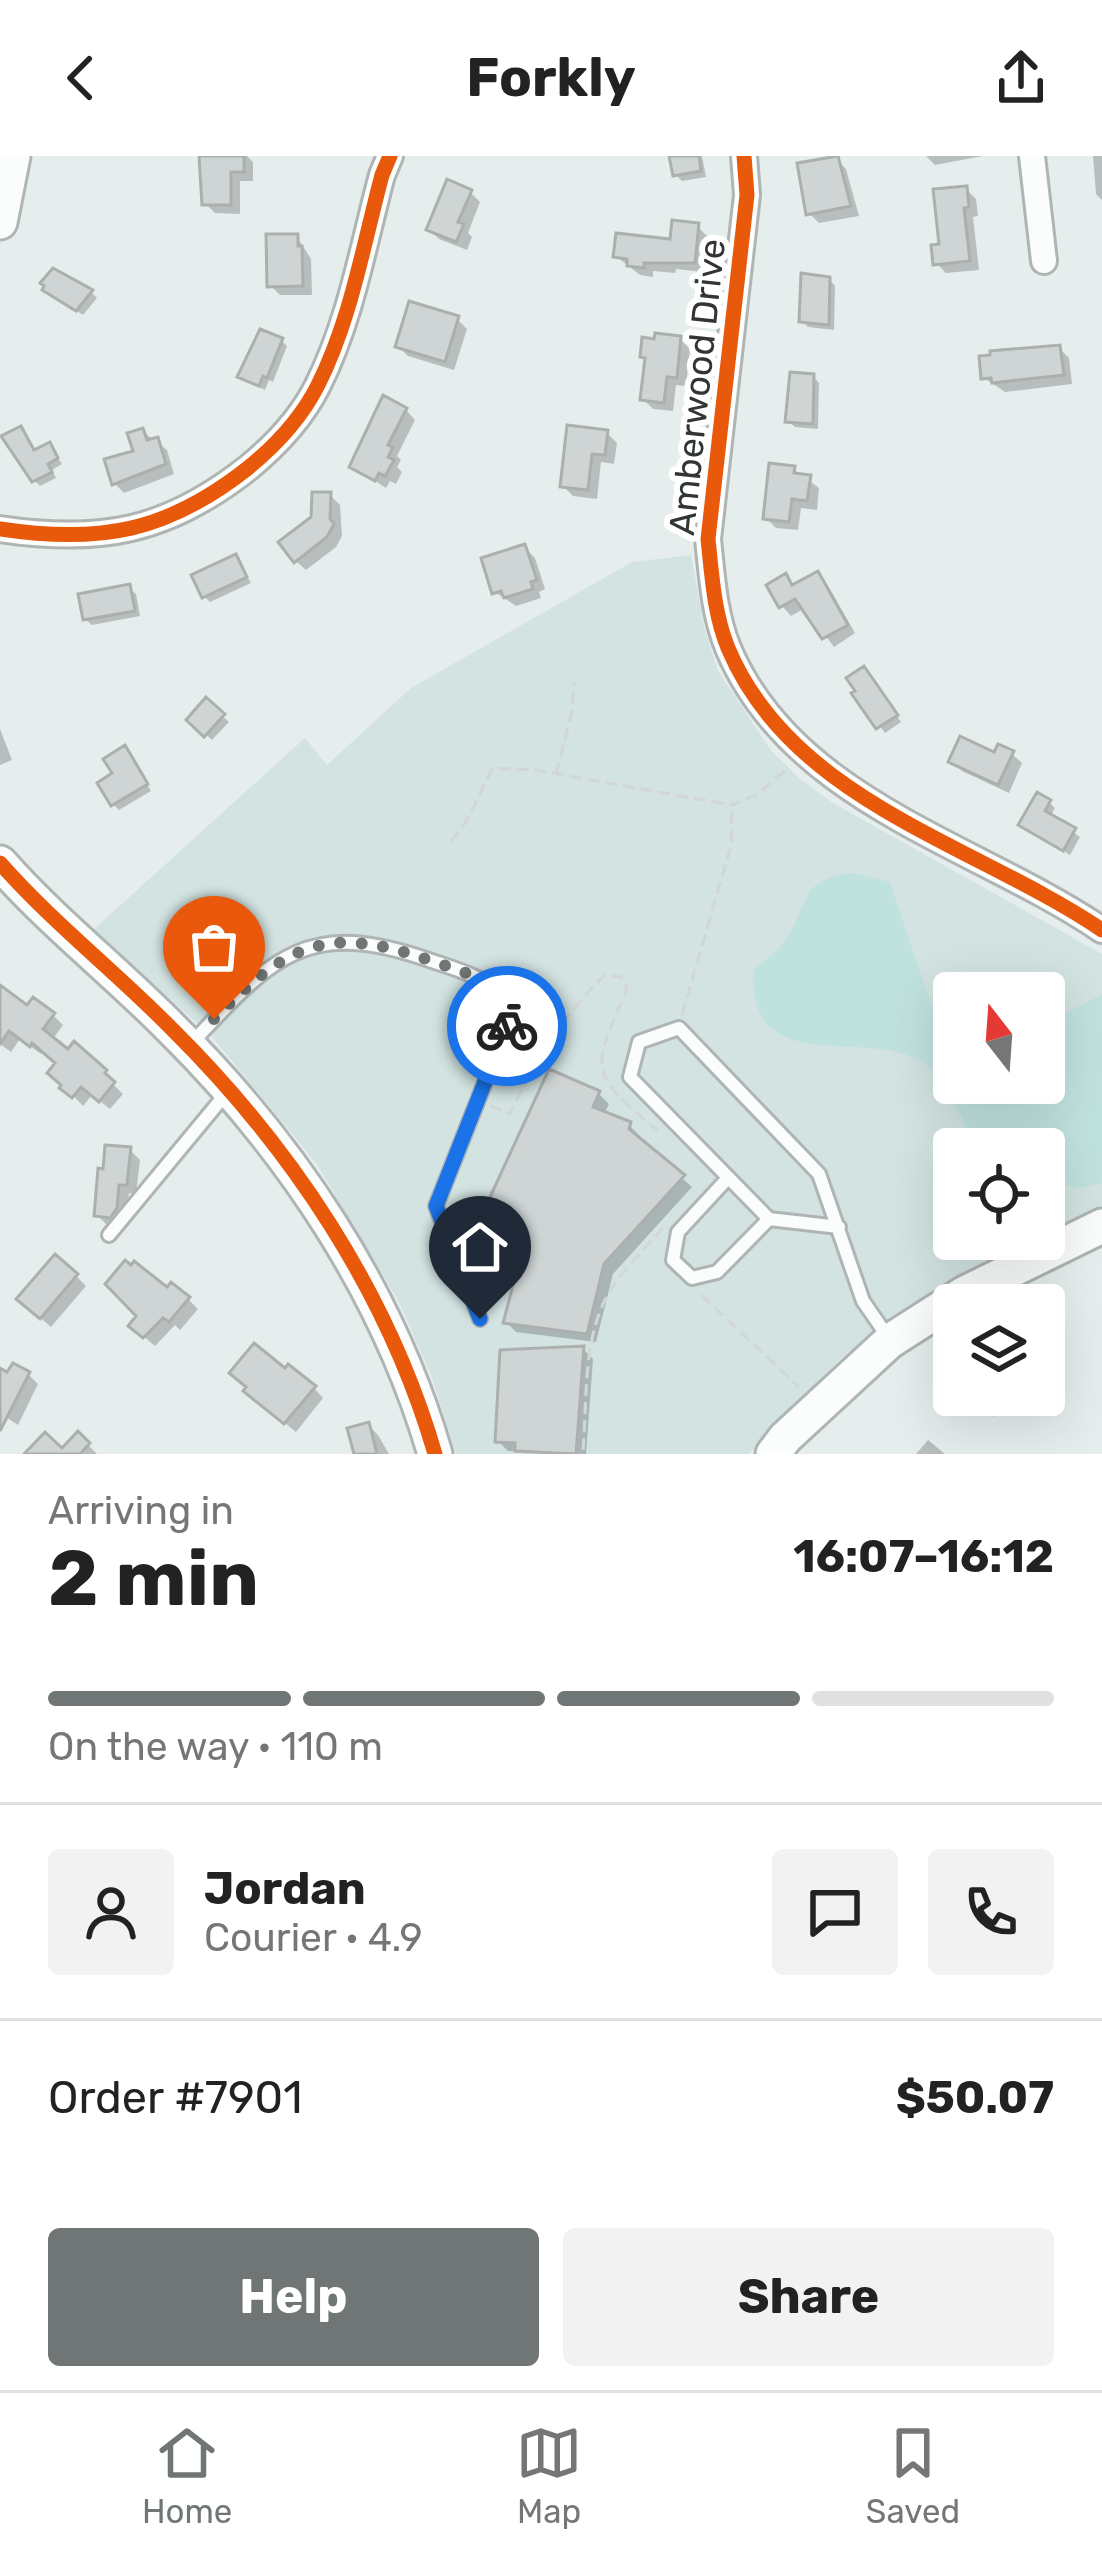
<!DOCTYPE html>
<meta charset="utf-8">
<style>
:root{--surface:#fff;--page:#f2f2f2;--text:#222;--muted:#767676;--line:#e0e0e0;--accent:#707675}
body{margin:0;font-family:Rubik,sans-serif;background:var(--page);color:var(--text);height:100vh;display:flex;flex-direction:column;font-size:45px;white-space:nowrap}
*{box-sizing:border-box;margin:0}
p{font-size:39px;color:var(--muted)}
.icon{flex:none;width:66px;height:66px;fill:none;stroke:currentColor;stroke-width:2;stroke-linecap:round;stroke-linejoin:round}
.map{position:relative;height:1298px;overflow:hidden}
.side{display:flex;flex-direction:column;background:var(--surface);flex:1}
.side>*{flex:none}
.needle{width:78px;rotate:343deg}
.fabs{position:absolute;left:933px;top:816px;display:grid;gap:24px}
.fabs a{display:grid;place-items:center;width:132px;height:132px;border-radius:12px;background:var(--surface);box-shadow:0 12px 48px #0002;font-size:60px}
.pin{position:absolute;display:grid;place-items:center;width:102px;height:102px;color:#fff;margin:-123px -51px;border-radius:50% 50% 50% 0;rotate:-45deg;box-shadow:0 0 12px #0007}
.pin .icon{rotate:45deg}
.courier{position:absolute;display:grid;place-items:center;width:120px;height:120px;margin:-60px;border:9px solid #1a73e8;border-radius:50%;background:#fff;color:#222;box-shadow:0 3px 15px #0007}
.head em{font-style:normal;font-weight:700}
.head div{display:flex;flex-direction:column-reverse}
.head{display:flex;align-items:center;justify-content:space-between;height:204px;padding:0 48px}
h1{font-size:78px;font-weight:700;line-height:90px}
.bar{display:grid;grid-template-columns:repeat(4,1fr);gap:18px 12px;align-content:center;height:144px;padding:0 48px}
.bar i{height:15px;border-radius:9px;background:var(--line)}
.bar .current{background:var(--accent)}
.bar p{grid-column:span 4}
.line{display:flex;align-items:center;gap:30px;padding:0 48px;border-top:3px solid var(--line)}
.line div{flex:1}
.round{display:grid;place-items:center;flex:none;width:126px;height:126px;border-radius:12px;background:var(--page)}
.cta{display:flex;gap:24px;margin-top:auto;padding:24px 48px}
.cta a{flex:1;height:138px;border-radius:12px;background:var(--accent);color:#fff;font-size:48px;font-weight:700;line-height:138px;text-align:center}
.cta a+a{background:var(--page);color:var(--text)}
header{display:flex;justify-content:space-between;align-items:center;height:156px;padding:0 48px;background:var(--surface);font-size:54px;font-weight:700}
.tabs{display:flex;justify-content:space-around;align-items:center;height:168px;border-top:3px solid var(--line);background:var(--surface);font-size:33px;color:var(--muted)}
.tabs a{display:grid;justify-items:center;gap:6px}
.tabs .current{color:var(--accent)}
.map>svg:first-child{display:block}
.built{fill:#d2e3e1;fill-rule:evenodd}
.green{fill:#c0e2df}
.shadow{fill:#0003}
.building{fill:#ced5d4;stroke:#abb0af;stroke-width:3}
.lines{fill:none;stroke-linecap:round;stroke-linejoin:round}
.lane-casing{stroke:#afb5b4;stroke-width:18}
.street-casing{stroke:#afb5b4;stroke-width:30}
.secondary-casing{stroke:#afb5b4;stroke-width:39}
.path{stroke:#d3d6d6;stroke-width:3;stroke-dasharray:12 6;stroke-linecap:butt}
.lane{stroke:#fbfcfc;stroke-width:12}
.street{stroke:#fbfcfc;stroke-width:24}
.secondary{stroke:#fbfcfc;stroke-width:33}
.cycleway-casing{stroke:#fff;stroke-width:22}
.cycleway{stroke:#e8590c;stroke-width:15}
.done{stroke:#707675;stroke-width:12;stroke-dasharray:0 21.6}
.route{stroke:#1a73e8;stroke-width:15}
.labels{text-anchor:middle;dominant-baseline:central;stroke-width:12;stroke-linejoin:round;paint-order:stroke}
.street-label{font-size:36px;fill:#313635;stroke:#fff}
</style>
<header><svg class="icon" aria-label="back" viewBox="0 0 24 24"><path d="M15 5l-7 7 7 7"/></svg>Forkly<svg class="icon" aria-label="share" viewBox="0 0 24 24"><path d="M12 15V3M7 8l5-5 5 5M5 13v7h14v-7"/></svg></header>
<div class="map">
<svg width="1102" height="1298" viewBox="0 0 1102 1298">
<rect width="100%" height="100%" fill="#e6eeed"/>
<path class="built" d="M691 399 705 475 718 515 770 593 799 622 833 647 1102 798V1052L1044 1079V993H954V1083H1037L895 1162 840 1203 749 1298H456L432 1222 399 1146 316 1007 213 882 94 773 305 582 327 609 411 532 632 406ZM954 837H1044V927H954Z"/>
<path class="green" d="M854 717 890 726 935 860 954 885V927H1044V869L1102 838V1027L1079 1032 1044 1024V993H977C962 964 944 914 913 901 854 876 746 918 754 814 763 805 776 797 783 787 811 751 796 722 854 717Z"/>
<path class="shadow" d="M202 0H247L253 6V25H240V58L215 57 205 47Z
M673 0H702L706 21 682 25 676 19Z
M926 0H983L935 9Z
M1093 0H1102V44L1096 38Z
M836 3 846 13 859 60 819 67 809 57Z
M966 33 976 43 978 60 973 61 979 114 946 117 936 107Z
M470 36 480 46 468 77 472 81 467 94 439 83 429 73Z
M697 70 707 80 704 116 676 113 675 117 653 115V121L640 119 616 100 673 87Z
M297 81 311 103 312 139H280L270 129Z
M829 123 835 130 834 174 808 171 802 165Z
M91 136 97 142 83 159 52 139Z
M457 163 467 173 454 214 408 200 398 190Z
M680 183 690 193 686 230 676 229 673 255 653 253 643 243 647 204 643 200Z
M281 184 287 190 273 226 269 224 265 234 247 226 241 220Z
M1059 192 1069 202 1072 228 1005 236 984 222Z
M813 220 819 227 818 273 795 271 788 265Z
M406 254 415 264 397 300 401 304 397 311 402 316 396 328 390 325 386 332 353 310Z
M21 273 36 297 49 290 62 308 52 314 56 322 40 330 34 324Z
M142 275 167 294 174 318 124 337 114 327 136 297Z
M607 277 617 287 614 308 601 306 597 343 573 340 563 330Z
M793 313 819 332 817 354 801 352 798 374 776 372 766 362Z
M330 339 340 349 342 380 336 391 306 414 296 405 314 362Z
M525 392 535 402 545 433 539 436 541 442 516 450 495 436Z
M236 402 251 427 210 446 204 440Z
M817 418 827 428 855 477 834 491 805 452 791 460 782 450 785 421 795 431Z
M129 432 136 438 140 460 92 469 85 463Z
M869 519 901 566 885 577 855 538Z
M206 545 229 566 212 584 190 564Z
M0 573 12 604 0 609Z
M1012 598 1022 607 1009 637 962 615 952 605Z
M130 599 151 635 119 654 113 648 116 618Z
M1049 646 1055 652 1050 661 1080 681 1070 699 1028 675Z
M0 833 28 853 53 859 63 869 52 884 68 897 74 890 123 938 110 953 92 939 83 950 51 917 59 908 44 895 41 898 20 883 11 896 0 888Z
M599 938 609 948 604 958 629 969 639 979 638 984 692 1031 613 1118 596 1186 516 1176 506 1166 528 1087 524 1070 499 1061 489 1051Z
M130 994 140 1004 136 1038 129 1037 126 1063 120 1070 107 1069 97 1059Z
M76 1120 86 1130 51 1171 30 1153Z
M167 1136 188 1143 198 1153 180 1174 175 1169 155 1190 142 1179 140 1160Z
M583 1193 593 1203 586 1298 508 1295 498 1285Z
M0 1215 28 1218 38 1228 18 1269 0 1257Z
M314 1232 323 1242 296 1276 257 1244Z
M975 1239H1015L994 1261Z
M368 1269 378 1279 389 1298H356Z
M78 1279 97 1298H38L62 1296Z
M928 1284 945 1298H916Z"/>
<path class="building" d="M199 0H244V16H231V49H202Z
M669 0H699L701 15 673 20Z
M838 0 851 50 806 59 797 7Z
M447 23 472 34 458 66 464 68 456 86 426 74Z
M967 30 969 51 964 52 970 105 933 109 931 89 939 88 933 33Z
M672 64 699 67 695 107H644V112L627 110V103L613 101 616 77 670 83Z
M266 78H298V90H302L303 130 267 131Z
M53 112 93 134 76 155 42 134 44 130 40 127Z
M801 117 830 121 829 169 799 166Z
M409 145 459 160 445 206 395 191Z
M260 173 283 182 267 222 263 220 259 230 237 221Z
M655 177 681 180 677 222 667 221 664 247 640 244 645 202 640 201 642 181 654 183Z
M1060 189 1064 219 992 227 991 222 981 223 979 200 990 199V195Z
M790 216 814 218 813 268 785 266Z
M383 239 407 252 388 289 393 291 388 301 394 304 385 320 379 317 375 325 349 311Z
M567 269 608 274 605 299 592 298 588 334 560 331Z
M21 270 34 294 50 286 58 302 48 308 52 316 32 326 1 280Z
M143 272 147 284 158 281 166 308 112 329 104 303 133 295 127 277Z
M769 307 795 310 794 317 811 319 807 345 792 343 789 366 763 363Z
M312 336H331L330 363 334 368 327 381 294 407 278 386 311 361Z
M525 388 537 424 531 426 533 433 504 442 501 435 492 438 481 402Z
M236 398 247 421 202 442 191 419Z
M818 415 848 469 822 483 795 443 779 452 766 429 786 417 792 429Z
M130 428 135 455 83 464 78 438Z
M864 510 898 559 876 573 851 537 855 535 846 522Z
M206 541 225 558 204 581 186 564Z
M960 580 994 596 998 588 1014 595 998 629 948 606Z
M125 589 148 628 111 650 97 627 112 617 103 603Z
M1037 636 1051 644 1045 655 1076 672 1063 695 1018 669Z
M0 829 27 849 33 841 55 857 43 873 68 893 74 885 107 914 105 917 115 926 99 946 81 931 72 942 59 932 61 929 47 917 55 907 32 887 30 891 9 875 0 888Z
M549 913 600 935 593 951 631 966 629 973 685 1019 604 1108 587 1178 503 1167 525 1084 519 1082 522 1065 485 1052Z
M105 989 131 991 127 1029H119L117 1052 110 1062 94 1060 98 1012 103 1013Z
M55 1098 78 1118 40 1163 16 1143Z
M125 1104 131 1109 134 1105 167 1131 171 1126 190 1141 169 1166 163 1162 143 1182 128 1170 136 1160 105 1128Z
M254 1187 285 1212 288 1208 316 1230 284 1268 243 1235 246 1231 229 1217Z
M584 1190 576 1298 515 1295V1287L495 1286 500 1194Z
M13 1207 30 1216 0 1275V1212L7 1216Z
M369 1266 377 1298H354L347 1272Z
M78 1275 90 1287 80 1298H24L45 1276 62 1292Z"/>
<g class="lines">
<defs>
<path id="lane" d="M190 889C271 802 306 761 429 804 449 811 482 820 497 835 503 840 507 851 512 858L436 1050 480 1163
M727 1023 678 1076 673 1104 692 1122 717 1116 769 1063
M839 1071 769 1063 630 921 639 886 679 872 819 1018 863 1145 890 1184
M109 1079 229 934"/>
<path id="street" d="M744 0 747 39 708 383C712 420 714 458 728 492 792 645 975 688 1102 774
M1032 0 1044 105
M0 373C100 388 167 376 248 312 275 290 302 261 318 229 351 163 363 90 382 19L390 0"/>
<path id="secondary" d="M0 66 13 0
M0 707C53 767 116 816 172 873 291 991 388 1136 435 1298
M773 1298 785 1282 890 1185 965 1137 1102 1070"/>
</defs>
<use href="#lane" class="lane-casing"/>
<use href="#street" class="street-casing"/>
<use href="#secondary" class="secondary-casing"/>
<path class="path" d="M556 618 572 555 574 527
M451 685C472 663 478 638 493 612L535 614 732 649 756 639 787 613
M682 859 731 690 732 649
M490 950 510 958C533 906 564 858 605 819L621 821 627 833C591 917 587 915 659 976
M701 1139 799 1231
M583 1294C587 1246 583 1190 604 1146 618 1118 642 1095 663 1072"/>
<use href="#lane" class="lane"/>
<use href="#street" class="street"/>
<use href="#secondary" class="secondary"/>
<defs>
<path id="cycleway" d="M744 0 747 39 708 383C712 420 714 458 728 492 792 645 975 688 1102 774
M0 373C100 388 167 376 248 312 275 290 302 261 318 229 351 163 363 90 382 19L390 0
M0 707C53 767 116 816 172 873 291 991 388 1136 435 1298"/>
</defs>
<use href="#cycleway" class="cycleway-casing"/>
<use href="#cycleway" class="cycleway"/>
</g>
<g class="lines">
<path class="done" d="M214 863C288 788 326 768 429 804 448 811 482 820 497 835 503 840 507 851 512 858L507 870"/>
<path class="route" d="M480 1163 436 1050 507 870"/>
</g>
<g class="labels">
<g class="street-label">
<text transform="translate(697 231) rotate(-84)">Amberwood Drive</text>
</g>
</g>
</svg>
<div class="fabs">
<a><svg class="needle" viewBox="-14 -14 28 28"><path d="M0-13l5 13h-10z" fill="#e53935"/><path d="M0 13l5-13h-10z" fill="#767676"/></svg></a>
<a><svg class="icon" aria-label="locate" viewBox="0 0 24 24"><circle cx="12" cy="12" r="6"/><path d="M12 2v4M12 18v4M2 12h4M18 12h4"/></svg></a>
<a><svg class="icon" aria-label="layers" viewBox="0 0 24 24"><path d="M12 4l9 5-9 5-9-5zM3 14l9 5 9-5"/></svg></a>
</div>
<div class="pin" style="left:214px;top:863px;background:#ea580c"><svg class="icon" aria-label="bag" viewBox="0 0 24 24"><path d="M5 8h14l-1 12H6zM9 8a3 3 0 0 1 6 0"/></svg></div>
<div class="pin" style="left:480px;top:1163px;background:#1f2937"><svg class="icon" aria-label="home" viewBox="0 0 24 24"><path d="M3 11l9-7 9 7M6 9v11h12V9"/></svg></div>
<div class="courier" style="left:507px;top:870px"><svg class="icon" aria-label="bike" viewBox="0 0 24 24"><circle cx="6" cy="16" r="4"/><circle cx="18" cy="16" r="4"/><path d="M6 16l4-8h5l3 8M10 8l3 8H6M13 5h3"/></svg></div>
</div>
<section class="side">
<div class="head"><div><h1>2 min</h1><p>Arriving in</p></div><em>16:07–16:12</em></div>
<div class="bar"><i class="current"></i><i class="current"></i><i class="current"></i><i></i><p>On the way · 110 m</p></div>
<div class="line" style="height:216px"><a class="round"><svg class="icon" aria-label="person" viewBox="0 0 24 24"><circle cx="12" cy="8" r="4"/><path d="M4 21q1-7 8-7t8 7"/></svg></a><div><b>Jordan</b><p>Courier · 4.9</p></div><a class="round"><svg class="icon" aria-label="chat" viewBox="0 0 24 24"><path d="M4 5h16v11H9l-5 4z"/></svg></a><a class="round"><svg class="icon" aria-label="phone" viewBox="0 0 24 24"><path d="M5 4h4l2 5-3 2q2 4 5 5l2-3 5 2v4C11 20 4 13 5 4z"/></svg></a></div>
<div class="line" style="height:156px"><div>Order #7901</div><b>$50.07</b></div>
<div class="cta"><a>Help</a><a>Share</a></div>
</section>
<nav class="tabs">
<a class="current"><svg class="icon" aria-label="home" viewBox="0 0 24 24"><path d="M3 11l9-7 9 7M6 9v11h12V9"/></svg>Home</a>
<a><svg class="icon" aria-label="map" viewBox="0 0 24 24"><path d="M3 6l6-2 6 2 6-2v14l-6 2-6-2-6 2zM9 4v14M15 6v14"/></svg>Map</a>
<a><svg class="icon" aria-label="saved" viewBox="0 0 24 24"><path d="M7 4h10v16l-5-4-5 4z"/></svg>Saved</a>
</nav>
